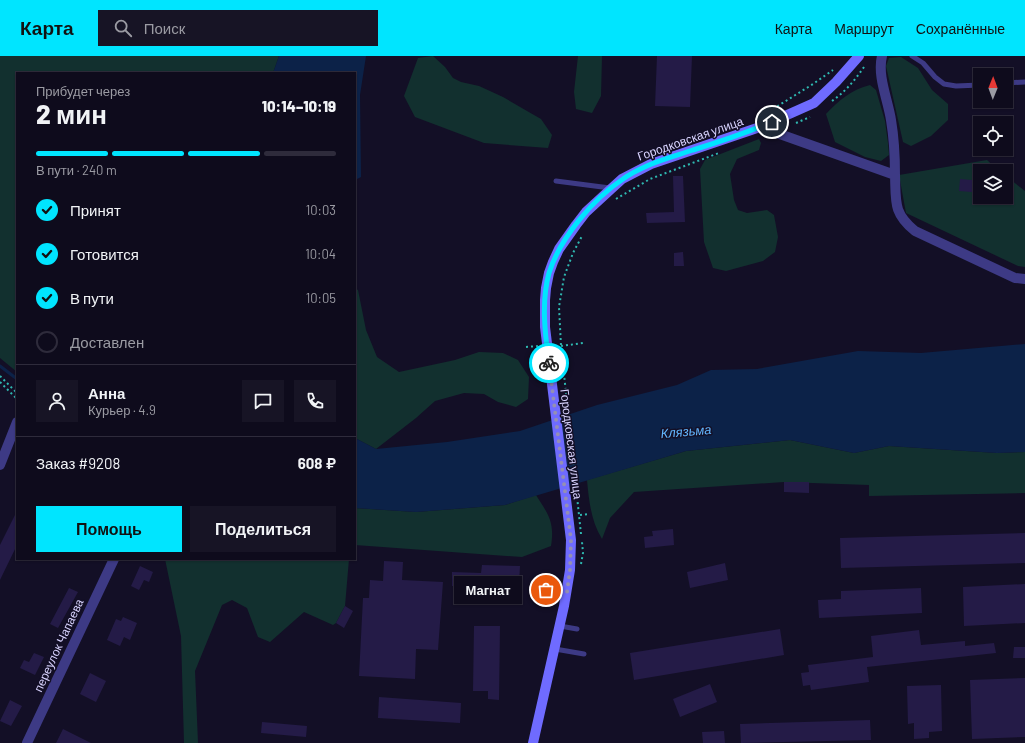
<!DOCTYPE html>
<html lang="ru">
<meta charset="utf-8">
<style>
:root{--surface:#0e0b1c;--page:#171425;--text:#f1f3f6;--muted:#9b9ba3;--line:#2e2b3b;--accent:#00e5ff}
body{margin:0;font-family:Barlow,sans-serif;background:var(--page);color:var(--text);height:100vh;display:flex;flex-direction:column;font-size:15px;white-space:nowrap}
*{box-sizing:border-box;margin:0}
p{font-size:13px;color:var(--muted)}
.icon{flex:none;width:22px;height:22px;fill:none;stroke:currentColor;stroke-width:2;stroke-linecap:round;stroke-linejoin:round}
.map{position:relative;flex:1;overflow:hidden}
.side{position:absolute;left:16px;top:16px;width:340px;height:488px;display:flex;flex-direction:column;background:var(--surface);border-radius:0px;box-shadow:0 1px 3px #0004,0 0 0 1px var(--line)}
.side>*{flex:none}
.needle{width:26px;rotate:1deg}
.buttons{position:absolute;left:973px;top:12px;display:grid;gap:8px}
.buttons a{display:grid;place-items:center;width:40px;height:40px;border-radius:0px;background:var(--surface);box-shadow:0 1px 3px #0004,0 0 0 1px var(--line);font-size:20px}
.pin{position:absolute;display:grid;place-items:center;width:34px;height:34px;color:#fff;margin:-17px;border:2px solid #fff;border-radius:50%;box-shadow:0 1px 4px #0007}
.courier{position:absolute;display:grid;place-items:center;width:40px;height:40px;margin:-20px;border:3px solid #00e5ff;border-radius:50%;background:#fff;color:#222;box-shadow:0 1px 5px #0007}
.bubble{position:absolute;height:28px;border-radius:0px;background:var(--surface);box-shadow:0 1px 3px #0004,0 0 0 1px var(--line);font-size:13px;font-weight:800;line-height:28px;text-align:center}
.head em{font-style:normal;font-weight:800}
.head div{display:flex;flex-direction:column-reverse}
.head{display:flex;align-items:center;justify-content:space-between;height:68px;padding:0 20px}
h1{font-size:26px;font-weight:800;line-height:30px}
.bar{display:grid;grid-template-columns:repeat(4,1fr);gap:6px 4px;align-content:center;height:48px;padding:0 20px}
.bar i{height:5px;border-radius:3px;background:var(--line)}
.bar .on{background:var(--accent)}
.bar p{grid-column:span 4}
.line{display:flex;align-items:center;gap:10px;padding:0 20px;border-top:1px solid var(--line)}
.line div{flex:1}
.round{display:grid;place-items:center;flex:none;width:42px;height:42px;border-radius:0px;background:var(--page)}
ol{padding:0 20px;list-style:none}
li{display:flex;align-items:center;gap:12px;height:44px}
li p{margin-inline-start:auto}
li .icon{padding:4px;border-radius:50%;background:var(--accent);color:#111;stroke-width:4}
li:last-child{color:var(--muted)}
li i{width:22px;height:22px;border:2px solid var(--line);border-radius:50%}
.primary-button{display:flex;gap:8px;margin-top:auto;padding:8px 20px}
.primary-button a{flex:1;height:46px;border-radius:0px;background:var(--accent);color:#111;font-size:16px;font-weight:800;line-height:46px;text-align:center}
.primary-button a+a{background:var(--page);color:var(--text)}
header{display:flex;align-items:center;gap:24px;box-sizing:border-box;height:56px;padding:0 20px;background:var(--accent);color:#111}
header strong{font-size:19px}
nav{display:flex;gap:22px;margin-inline-start:auto;font-size:14px}
.search{width:280px;height:36px;background:var(--page);display:flex;align-items:center;gap:10px;box-sizing:border-box;padding:0 14px;border-radius:0px;color:var(--muted);font-size:15px}
.map>svg:first-child{display:block}
.green{fill:#12302f}
.water{fill:#0c2248}
.lines{fill:none;stroke-linecap:round;stroke-linejoin:round}
.stream{stroke:#0c2248;stroke-width:3}
.building{fill:#241b47}
.path{stroke:#2fb8b0;stroke-width:2;stroke-dasharray:2 3;stroke-linecap:butt}
.lane{stroke:#3d3a85;stroke-width:5}
.street{stroke:#3d3a85;stroke-width:10}
.secondary{stroke:#6f6bff;stroke-width:10}
.done{stroke:#948fb3;stroke-width:4;stroke-dasharray:0 7.2}
.route{stroke:#00e5ff;stroke-width:5}
.labels{text-anchor:middle;dominant-baseline:central;stroke-width:3;stroke-linejoin:round;paint-order:stroke}
.street-label{font-size:12px;fill:#d9d4ff;stroke:#130f26}
.water-label{font-size:13px;font-style:italic;fill:#62b6ff;stroke:#130f26}
</style>
<header>
<strong>Карта</strong>
<div class="search"><svg class="icon" aria-label="search" viewBox="0 0 24 24"><circle cx="10" cy="10" r="6"/><path d="M15 15l6 6"/></svg>Поиск</div>
<nav><a>Карта</a><a>Маршрут</a><a>Сохранённые</a></nav>
</header>
<div class="map">
<svg width="1025" height="687" viewBox="0 0 1025 687">
<rect width="100%" height="100%" fill="#130f26"/>
<path class="green" d="M0 0H279L273 17H17V316L0 302Z
M433 0 445 11 453 22 461 26 479 30 503 41 527 55 541 63 552 79 548 92 484 87 415 61 404 40 418 2Z
M578 0H602L601 40 592 57 576 53 574 36Z
M901 1 918 12 932 34 948 48V64L931 80 911 90 903 86 886 10 889 2Z
M870 29 876 34 885 65 888 87 889 99 881 105 865 101 835 86 826 58C837 46 852 33 870 29Z
M759 83 761 87 759 94 737 103 730 118 734 144 738 154 747 157 767 154 774 159 778 181 775 196 763 205 726 215 713 212 704 186 700 113 705 104Z
M987 104 999 115H980V141H1006V120L1025 135V211L1018 210 906 157 899 119Z
M355 232 358 234 366 274 377 301 399 316 455 304 479 296 503 297 518 304 529 321 528 343 516 351 498 346 484 338 464 337 435 345 416 362 376 393 355 382Z
M790 384 854 397 889 390 997 397 1025 396V437L869 440V429L784 426 634 436 610 462 602 483C591 465 589 445 587 424L686 395Z
M536 439C548 458 555 466 551 490L522 501 355 489V452L416 456 505 449Z
M165 503H349L345 550 336 567 333 569 304 556 270 586 258 581 247 552 232 544 222 549 195 615 198 687H184L181 580Z"/>
<path class="water" d="M279 0H366L360 39 361 121 355 124V17H273Z
M1025 288V396L997 397 889 390 854 397 790 384 686 395 505 449 416 456 355 452V382L376 393 447 386 520 375 597 349 677 329 711 314 757 313 858 295 921 297Z"/>
<g class="lines">
<path class="stream" d="M0 310 17 323"/>
</g>
<path class="building" d="M657 0H692L690 51 655 50Z
M673 120H683L685 166 647 167 646 157 674 156Z
M960 123 972 124V136L959 135Z
M683 196 684 210H674V197Z
M784 426H809V437L784 436Z
M17 455V489L0 524V489Z
M673 473 674 489 645 492 644 481 653 480 652 475Z
M1025 477V507L841 512 840 482Z
M384 505 403 506 402 524 443 526 438 594 416 593 415 623 359 620 363 542H369L370 524 383 525Z
M725 507 728 524 690 532 687 516Z
M482 509 520 510 518 547 461 546V530H452V516L481 517Z
M140 510 153 516 149 526 144 524 139 534 131 530Z
M1025 528V567L964 570 963 531Z
M69 532 78 536 58 572 50 568Z
M921 532 922 557 819 562 818 544 841 543V535Z
M345 550 353 555 344 572 336 567Z
M123 561 137 567 130 584 124 581 120 590 107 584 116 563 121 565Z
M474 570H500L499 644 488 643V635H473Z
M780 573 784 599 634 624 630 597Z
M919 574 921 589 965 585V590L994 587 996 597 867 611 869 626 811 634 810 629 803 630 801 617 809 616 808 609 873 601 871 580Z
M1014 591H1025V602H1013Z
M34 597 44 601 35 619 20 612 24 604 29 606Z
M90 617 106 625 96 646 80 638Z
M1025 622V681L972 683 970 624Z
M710 628 717 646 680 661 673 643Z
M941 629 942 675 929 676V682L914 683V667L908 668 907 630Z
M379 641 461 647 460 667 378 662Z
M10 644 22 650 11 670 0 665Z
M870 664 871 684 741 687 740 668Z
M262 666 307 670 306 681 261 677Z
M63 673 91 687H56Z
M724 675 725 687H703L702 676Z"/>
<g class="lines">
<path class="path" d="M832 45C845 36 855 24 864 11
M773 53 813 28 833 14
M796 67 810 61
M616 143 650 123 719 97
M561 290 583 287
M526 291 539 290
M0 320 17 337
M0 326 17 343
M580 459 589 458
M581 478 561 290 559 251 564 221 573 197 582 180
M581 508 583 497 582 486"/>
<path class="lane" d="M912 0 923 7 935 21 944 28 956 30 980 29
M1006 27 1025 26
M556 125 610 132
M546 534 567 536
M560 570 577 573
M555 593 584 598"/>
<path class="street" d="M882 0C877 20 888 44 891 64 894 82 895 100 895 119
M760 71 895 119C896 146 893 157 915 175L1015 222 1025 223
M0 409 17 366
M27 687 114 503"/>
<path class="secondary" d="M533 687 564 550 570 514 571 484 545 271V244L546 232 549 217 553 206 559 193 576 169 586 156 611 133 622 123 651 108 760 71 814 47 836 26 859 0"/>
</g>
<g class="lines">
<path class="done" d="M546 534 567 536 570 514 571 484 549 307"/>
<path class="route" d="M549 307C545 278 541 246 549 217 560 182 593 143 623 123 631 117 640 113 649 109 663 103 678 99 693 94 719 86 746 77 772 66"/>
</g>
<g class="labels">
<g class="street-label">
<text transform="translate(690 82) rotate(-19)">Городковская улица</text>
<text transform="translate(572 388) rotate(83)">Городковская улица</text>
<text transform="translate(58 589) rotate(-65)">переулок Чапаева</text>
</g>
<g class="water-label">
<text transform="translate(686 375) rotate(-5)">Клязьма</text>
</g>
</g>
</svg>
<div class="buttons">
<a><svg class="needle" viewBox="-14 -14 28 28"><path d="M0-13l5 13h-10z" fill="#e53935"/><path d="M0 13l5-13h-10z" fill="#9b9ba3"/></svg></a>
<a><svg class="icon" aria-label="locate" viewBox="0 0 24 24"><circle cx="12" cy="12" r="6"/><path d="M12 2v4M12 18v4M2 12h4M18 12h4"/></svg></a>
<a><svg class="icon" aria-label="layers" viewBox="0 0 24 24"><path d="M12 4l9 5-9 5-9-5zM3 14l9 5 9-5"/></svg></a>
</div>
<div class="pin" style="left:546px;top:534px;background:#ea580c"><svg class="icon" aria-label="bag" viewBox="0 0 24 24"><path d="M5 8h14l-1 12H6zM9 8a3 3 0 0 1 6 0"/></svg></div>
<div class="pin" style="left:772px;top:66px;background:#1f2937"><svg class="icon" aria-label="home" viewBox="0 0 24 24"><path d="M3 11l9-7 9 7M6 9v11h12V9"/></svg></div>
<div class="courier" style="left:549px;top:307px"><svg class="icon" aria-label="bike" viewBox="0 0 24 24"><circle cx="6" cy="16" r="4"/><circle cx="18" cy="16" r="4"/><path d="M6 16l4-8h5l3 8M10 8l3 8H6M13 5h3"/></svg></div>
<div class="bubble" style="left:454px;top:520px;width:68px">Магнат</div>
<section class="side">
<div class="head"><div><h1>2 мин</h1><p>Прибудет через</p></div><em>10:14–10:19</em></div>
<div class="bar"><i class="on"></i><i class="on"></i><i class="on"></i><i></i><p>В пути · 240 m</p></div>
<ol>
<li><svg class="icon" aria-label="check" viewBox="0 0 24 24"><path d="M5 12l5 5 9-10"/></svg>Принят<p>10:03</p></li>
<li><svg class="icon" aria-label="check" viewBox="0 0 24 24"><path d="M5 12l5 5 9-10"/></svg>Готовится<p>10:04</p></li>
<li><svg class="icon" aria-label="check" viewBox="0 0 24 24"><path d="M5 12l5 5 9-10"/></svg>В пути<p>10:05</p></li>
<li><i></i>Доставлен</li>
</ol>
<div class="line" style="height:72px"><a class="round"><svg class="icon" aria-label="person" viewBox="0 0 24 24"><circle cx="12" cy="8" r="4"/><path d="M4 21q1-7 8-7t8 7"/></svg></a><div><b>Анна</b><p>Курьер · 4.9</p></div><a class="round"><svg class="icon" aria-label="chat" viewBox="0 0 24 24"><path d="M4 5h16v11H9l-5 4z"/></svg></a><a class="round"><svg class="icon" aria-label="phone" viewBox="0 0 24 24"><path d="M5 4h4l2 5-3 2q2 4 5 5l2-3 5 2v4C11 20 4 13 5 4z"/></svg></a></div>
<div class="line" style="height:52px"><div>Заказ #9208</div><b>608 ₽</b></div>
<div class="primary-button"><a>Помощь</a><a>Поделиться</a></div>
</section>
</div>
